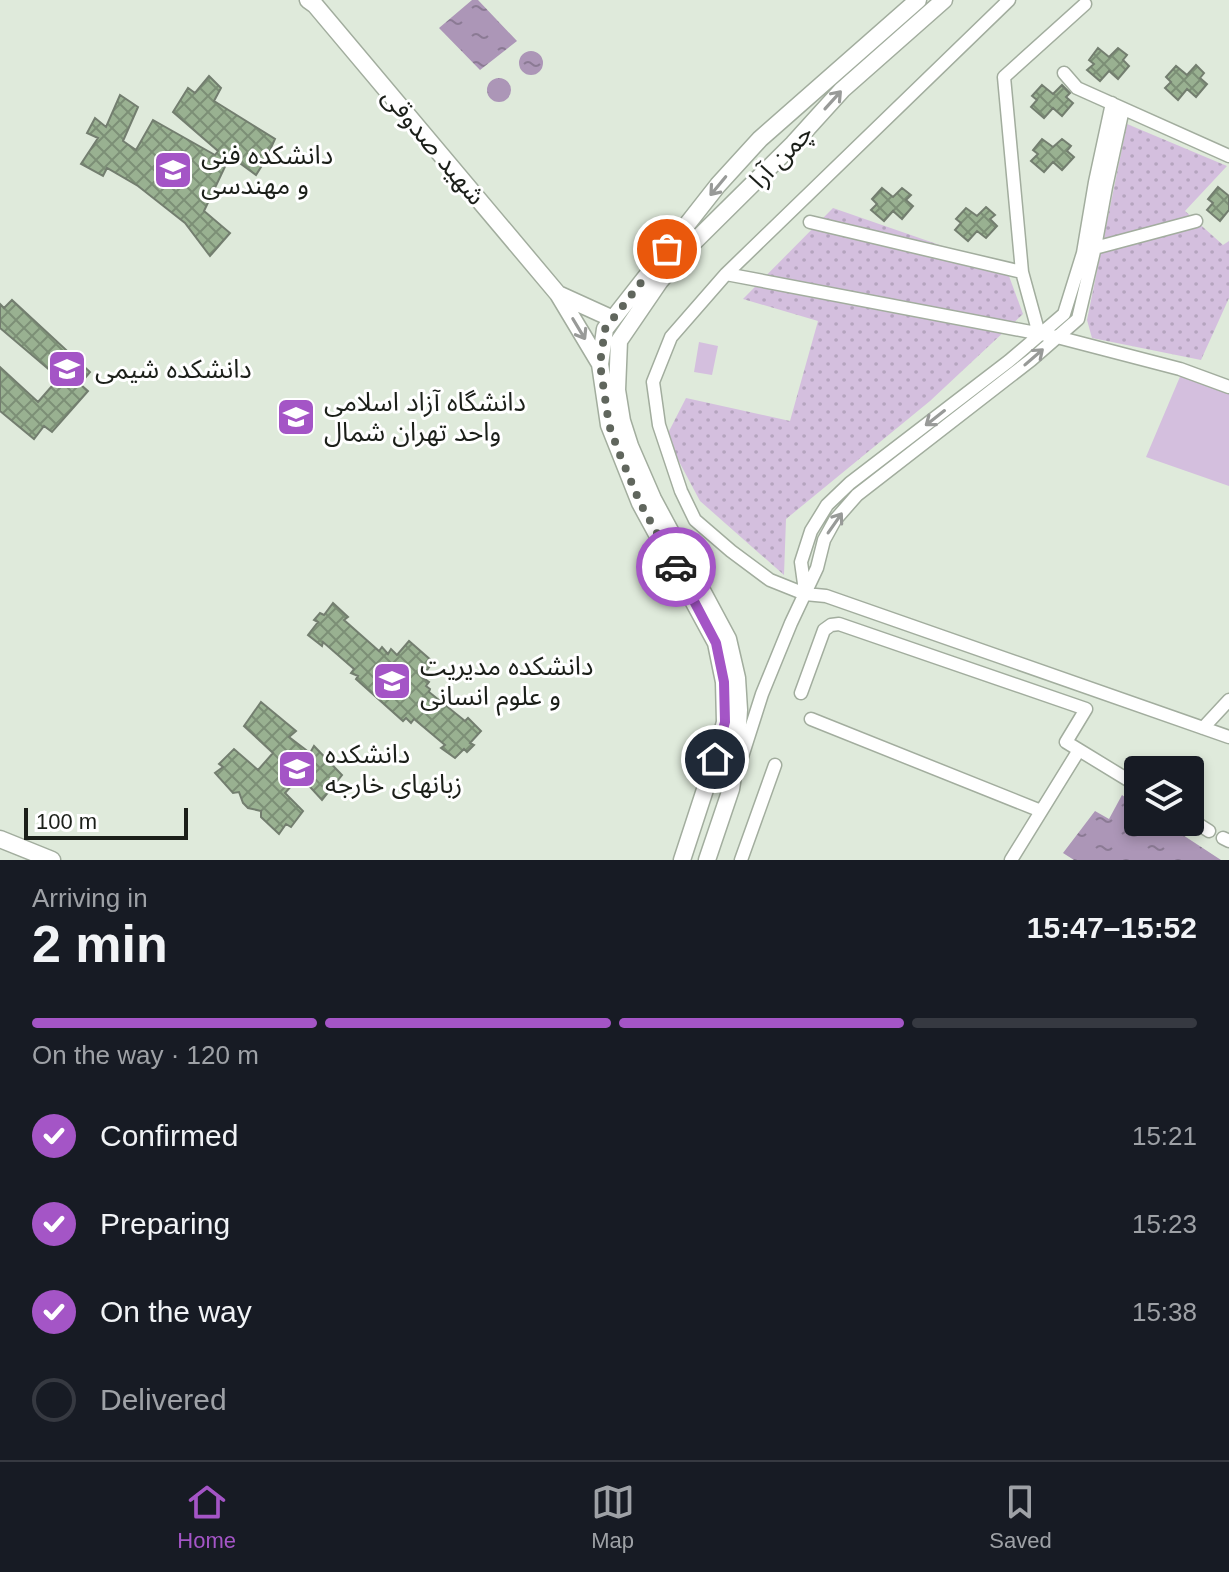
<!DOCTYPE html>
<meta charset="utf-8">
<style>
:root{--surface:#171b24;--page:#20242c;--text:#f1f3f6;--muted:#9ea1a6;--line:#363941;--accent:#a455c6}
body{margin:0;font-family:Helvetica,"Noto Sans Arabic",sans-serif;background:var(--page);color:var(--text);height:100vh;display:flex;flex-direction:column;font-size:30px;white-space:nowrap}
*{box-sizing:border-box;margin:0}
p{font-size:26px;color:var(--muted)}
.icon{flex:none;width:44px;height:44px;fill:none;stroke:currentColor;stroke-width:2;stroke-linecap:round;stroke-linejoin:round}
.map{position:relative;height:860px;overflow:hidden}
.details{display:flex;flex-direction:column;background:var(--surface);flex:1}
.details>*{flex:none}
.fabs{position:absolute;left:1124px;top:756px;display:grid;gap:16px}
.fabs a{display:grid;place-items:center;width:80px;height:80px;border-radius:8px;background:var(--surface);box-shadow:0 4px 12px #0003;font-size:40px}
.scale{position:absolute;left:24px;bottom:20px;width:164px;box-sizing:border-box;padding-left:8px;border:4px solid #1b1f19;border-top:0;font-size:22px;line-height:28px;white-space:nowrap;color:#1b1f19;-webkit-text-stroke:6px #fff;paint-order:stroke}
.pin{position:absolute;display:grid;place-items:center;width:68px;height:68px;color:#fff;margin:-34px;border:4px solid #fff;border-radius:50%;box-shadow:0 2px 8px #0007}
.courier{position:absolute;display:grid;place-items:center;width:80px;height:80px;margin:-40px;border:6px solid #a455c6;border-radius:50%;background:#fff;color:#222;box-shadow:0 2px 10px #0007}
.headline em{font-style:normal;font-weight:600}
.headline div{display:flex;flex-direction:column-reverse}
.headline{display:flex;align-items:center;justify-content:space-between;height:136px;padding:0 32px}
h1{font-size:52px;font-weight:600;line-height:60px}
.bar{display:grid;grid-template-columns:repeat(4,1fr);gap:12px 8px;align-content:center;height:96px;padding:0 32px}
.bar i{height:10px;border-radius:6px;background:var(--line)}
.bar .current{background:var(--accent)}
.bar p{grid-column:span 4}
ol{padding:0 32px;list-style:none}
li{display:flex;align-items:center;gap:24px;height:88px}
li p{margin-inline-start:auto}
li .icon{padding:8px;border-radius:50%;background:var(--accent);color:#fff;stroke-width:4}
li:last-child{color:var(--muted)}
li i{width:44px;height:44px;border:4px solid var(--line);border-radius:50%}
.tab-bar{display:flex;justify-content:space-around;align-items:center;height:112px;border-top:2px solid var(--line);background:var(--surface);font-size:22px;color:var(--muted)}
.tab-bar a{display:grid;justify-items:center;gap:4px}
.tab-bar .current{color:var(--accent)}
.map>svg:first-child{display:block}
.park{fill:url(#park-dots)}
.garden{fill:#d4bfde}
.water{fill:url(#water-ripples)}
.building{fill:url(#building-cross-hatch);stroke:#737e6f;stroke-width:2}
.lines{fill:none;stroke-linecap:round;stroke-linejoin:round}
.minor-casing{stroke:#a2ad9e;stroke-width:15}
.major-casing{stroke:#a2ad9e;stroke-width:19}
.minor{stroke:#fff;stroke-width:12}
.major{stroke:#fff;stroke-width:16}
.oneway{stroke:#989a98}
.done{stroke:#60665d;stroke-width:8;stroke-dasharray:0 14.4}
.route{stroke:#a455c6;stroke-width:10}
.labels{text-anchor:middle;dominant-baseline:central;stroke-width:6;stroke-linejoin:round;paint-order:stroke}
.street-label{font-size:26px;fill:#1b1f19;stroke:#fff}
.poi-label{font-size:26px;fill:#1b1f19;stroke:#fff;text-anchor:start}
</style>
<div class="map">
<svg width="1229" height="860" viewBox="0 0 1229 860">
<defs>
<pattern id="park-dots" width="8" height="8" patternUnits="userSpaceOnUse" patternTransform="scale(2)"><rect width="8" height="8" fill="#d4bfde"/><path d="M2 2h.1M6 6h.1" fill="none" stroke="#b5a4be" stroke-width="1.8" stroke-linecap="round"/></pattern>
<pattern id="water-ripples" width="26" height="14" patternUnits="userSpaceOnUse" patternTransform="scale(2)"><rect width="26" height="14" fill="#ac96b7"/><path d="M2 4q2-2 4 0t4 0M15 11q2-2 4 0t4 0" fill="none" stroke="#8b7a94"/></pattern>
<pattern id="building-cross-hatch" width="8" height="8" patternUnits="userSpaceOnUse" patternTransform="scale(2)"><rect width="8" height="8" fill="#99b191"/><path d="M0 0l8 8M0 8l8-8" fill="none" stroke="#7c8f76"/></pattern>
</defs>
<rect width="100%" height="100%" fill="#dfeadb"/>
<path class="park" d="M1127 124 1227 166 1185 211 1223 245 1229 241V298L1201 360 1092 338 1087 320Z
M833 208 1006 268 1023 314 930 401 786 519 784 575 700 501 666 437 686 398 790 421 818 321 743 299Z"/>
<path class="garden" d="M699 342 718 346 712 375 694 372Z
M1182 372 1229 392V486L1146 457Z"/>
<path class="water" d="M472 0H478L517 41 480 70 439 28Z
M519 63a12 12 0 1 1 24 0a12 12 0 1 1-24 0Z
M487 90a12 12 0 1 1 24 0a12 12 0 1 1-24 0Z
M1122 795 1138 806V822H1163L1221 860H1074L1063 853 1095 811 1109 819Z"/>
<path class="building" d="M1098 48 1109 57 1118 48 1127 55 1123 60 1129 66 1118 79 1109 71 1100 81 1087 70 1094 64 1089 60Z
M1196 65 1204 73 1200 78 1207 84 1196 97 1187 89 1178 100 1165 88 1171 82 1166 77 1176 66 1187 75Z
M209 76 221 88 214 101 275 139 266 159 256 175 230 156 204 211 230 233 210 256 185 223 138 186 107 168 103 176 81 164 98 138 87 133 95 118 106 127 120 95 138 107 123 141 136 150 153 120 215 155 218 151 173 112 188 88 195 93Z
M1042 85 1053 94 1062 85 1070 93 1066 97 1073 103 1062 116 1053 108 1044 118 1031 107 1037 100 1032 96Z
M1042 139 1053 147 1062 139 1071 146 1067 151 1074 157 1062 170 1053 162 1044 172 1031 161 1038 154 1033 150Z
M1218 187 1229 196V210L1220 221 1207 210 1213 203 1208 199Z
M882 188 893 197 902 188 911 195 906 200 913 206 902 219 893 211 884 221 871 210 877 204 872 199Z
M986 207 995 215 990 219 997 226 986 238 977 231 968 241 955 230 961 223 956 219 966 208 977 216Z
M12 300 90 372 80 384 88 391 52 432 44 426 34 439 0 411V367L38 402 59 378 0 328V304L4 308Z
M333 603 348 617 344 620 379 651 382 647 388 654 391 649 397 655 409 641 433 662 422 677 429 682 426 686 430 689 429 692 465 721 468 718 481 731 470 743 474 745 467 752 464 749 455 758 441 748 445 745 414 719 411 723 406 718 403 721 356 679 358 676 351 673 354 669 323 642 322 646 308 635 318 622 314 620 320 613 324 615Z
M261 702 296 731 289 737 310 753 314 746 342 775 322 800 300 776 285 793 303 811 291 827 286 824 279 834 261 817V811L248 808 243 803 239 792 233 793 215 773 223 767 219 764 234 749 258 770 273 753 244 726Z"/>
<g class="lines">
<defs>
<path id="minor" d="M1009 0 726 274 671 337 653 382 659 425 681 491 695 520 731 551 770 580 805 594 826 596 1229 737
M1064 73 1077 88 1229 156
M810 222 1022 272
M1091 249 1196 221
M726 274 1057 337 1180 369 1229 387
M1039 334 1022 272 1004 77 1085 4
M805 591 801 562 811 531 827 505 850 483 1009 361 1064 314 1083 253 1095 182 1112 103
M801 693 824 630 831 625 839 624 1086 709 1066 742 1138 786
M811 719 1041 811
M1203 728 1229 700
M740 763 762 694 791 623 817 568 824 540 835 520 857 495 1031 360 1078 319 1095 247 1106 187 1123 109
M1190 819 1209 831
M1223 838 1229 841
M741 860 775 765
M1011 860 1079 750"/>
<path id="major" d="M308 0 315 5 558 294 600 364
M558 294 613 319
M0 839 52 860
M682 860 715 759 725 722 724 682 716 643 640 503 609 425 600 364 605 329 718 185 760 139 918 0
M707 860 731 789 736 756 739 710 737 678 728 639 653 499 630 446 622 421 617 390 619 341 660 281 694 242 793 144 842 90 944 0"/>
</defs>
<use href="#minor" class="minor-casing"/>
<use href="#major" class="major-casing"/>
<use href="#minor" class="minor"/>
<use href="#major" class="major"/>
</g>
<defs><path id="oneway-shaft" d="M-6 0H5M1.5-3L5.5 0L1.5 3" fill="none" stroke-width="1.6" stroke-linecap="round" stroke-linejoin="round" transform="scale(2)"/></defs>
<g class="oneway">
<use href="#oneway-shaft" transform="translate(833 100) rotate(-48)"/>
<use href="#oneway-shaft" transform="translate(718 186) rotate(130)"/>
<use href="#oneway-shaft" transform="translate(579 329) rotate(59)"/>
<use href="#oneway-shaft" transform="translate(1034 357) rotate(-41)"/>
<use href="#oneway-shaft" transform="translate(935 418) rotate(142)"/>
<use href="#oneway-shaft" transform="translate(835 523) rotate(-55)"/>
</g>
<g class="lines">
<path class="done" d="M667 249 605 329 600 364 609 425 618 450 640 503 676 567"/>
<path class="route" d="M676 567 716 643 724 682 725 722 715 759"/>
</g>
<defs>
<symbol id="university-square" viewBox="-11 -11 22 22"><rect x="-9" y="-9" width="18" height="18" rx="4" fill="#a455c6" stroke="#fff"/><path d="M0-5L7-2L0 1L-7-2ZM-4 1L0 2.5L4 1V4Q0 6-4 4Z" fill="#fff"/></symbol>
</defs>
<g fill-rule="evenodd">
<use href="#university-square" x="151" y="148" width="44" height="44"/>
<use href="#university-square" x="45" y="347" width="44" height="44"/>
<use href="#university-square" x="274" y="395" width="44" height="44"/>
<use href="#university-square" x="370" y="659" width="44" height="44"/>
<use href="#university-square" x="275" y="747" width="44" height="44"/>
</g>
<g class="labels">
<g class="street-label">
<text transform="translate(434 146) rotate(50)">شهید صدوقی</text>
<text transform="translate(781 156) rotate(-46)">چمن آرا</text>
</g>
<g class="poi-label">
<text x="201" y="155">دانشکده فنی<tspan x="201" dy="30">و مهندسی</tspan></text>
<text x="95" y="369">دانشکده شیمی</text>
<text x="324" y="402">دانشگاه آزاد اسلامی<tspan x="324" dy="30">واحد تهران شمال</tspan></text>
<text x="420" y="666">دانشکده مدیریت<tspan x="420" dy="30">و علوم انسانی</tspan></text>
<text x="325" y="754">دانشکده<tspan x="325" dy="30">زبانهای خارجه</tspan></text>
</g>
</g>
</svg>
<div class="fabs">
<a><svg class="icon" aria-label="layers" viewBox="0 0 24 24"><path d="M12 4l9 5-9 5-9-5zM3 14l9 5 9-5"/></svg></a>
</div>
<div class="scale">100 m</div>
<div class="pin" style="left:667px;top:249px;background:#ea580c"><svg class="icon" aria-label="bag" viewBox="0 0 24 24"><path d="M5 8h14l-1 12H6zM9 8a3 3 0 0 1 6 0"/></svg></div>
<div class="pin" style="left:715px;top:759px;background:#1f2937"><svg class="icon" aria-label="home" viewBox="0 0 24 24"><path d="M3 11l9-7 9 7M6 9v11h12V9"/></svg></div>
<div class="courier" style="left:676px;top:567px"><svg class="icon" aria-label="car" viewBox="0 0 24 24"><path d="M5 17H2v-5l4-1 3-4h7l3 4 3 1v5h-3M9 17h6M6 11h13"/><circle cx="7" cy="17" r="2"/><circle cx="17" cy="17" r="2"/></svg></div>
</div>
<section class="details">
<div class="headline"><div><h1>2 min</h1><p>Arriving in</p></div><em>15:47–15:52</em></div>
<div class="bar"><i class="current"></i><i class="current"></i><i class="current"></i><i></i><p>On the way · 120 m</p></div>
<ol>
<li><svg class="icon" aria-label="check" viewBox="0 0 24 24"><path d="M5 12l5 5 9-10"/></svg>Confirmed<p>15:21</p></li>
<li><svg class="icon" aria-label="check" viewBox="0 0 24 24"><path d="M5 12l5 5 9-10"/></svg>Preparing<p>15:23</p></li>
<li><svg class="icon" aria-label="check" viewBox="0 0 24 24"><path d="M5 12l5 5 9-10"/></svg>On the way<p>15:38</p></li>
<li><i></i>Delivered</li>
</ol>
</section>
<nav class="tab-bar">
<a class="current"><svg class="icon" aria-label="home" viewBox="0 0 24 24"><path d="M3 11l9-7 9 7M6 9v11h12V9"/></svg>Home</a>
<a><svg class="icon" aria-label="map" viewBox="0 0 24 24"><path d="M3 6l6-2 6 2 6-2v14l-6 2-6-2-6 2zM9 4v14M15 6v14"/></svg>Map</a>
<a><svg class="icon" aria-label="saved" viewBox="0 0 24 24"><path d="M7 4h10v16l-5-4-5 4z"/></svg>Saved</a>
</nav>
